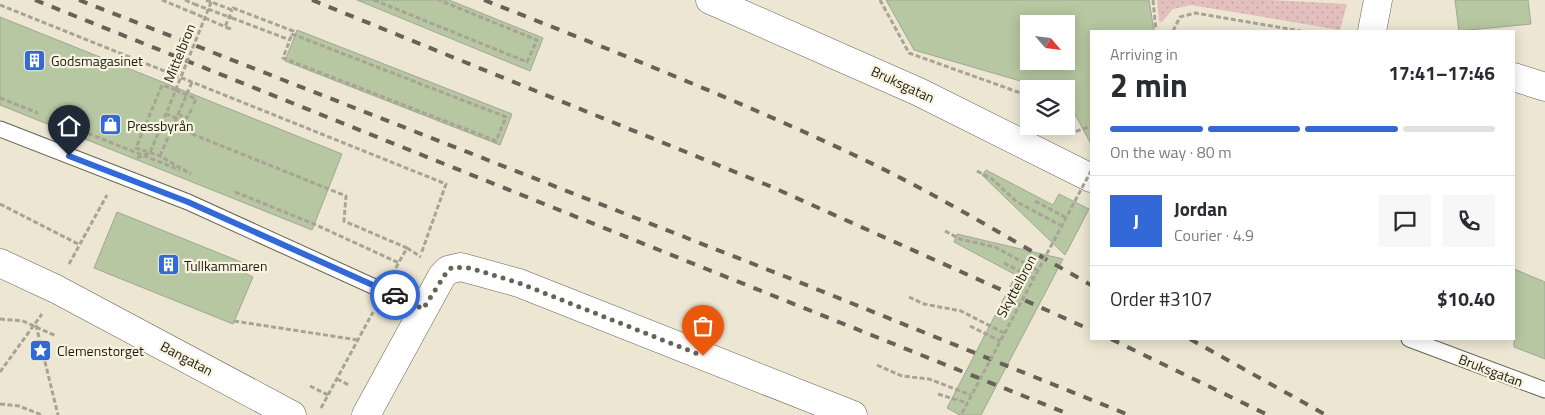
<!DOCTYPE html>
<meta charset="utf-8">
<style>
:root{--surface:#fff;--page:#f7f7f7;--text:#2b2b33;--muted:#7c7c81;--line:#e1e1e2;--accent:#3368d7}
body{margin:0;font-family:"Titillium Web",sans-serif;background:var(--page);color:var(--text);height:100vh;display:flex;flex-direction:column;font-size:19px;white-space:nowrap}
*{box-sizing:border-box;margin:0}
p{font-size:16px;color:var(--muted)}
.icon{flex:none;width:28px;height:28px;fill:none;stroke:currentColor;stroke-width:2;stroke-linecap:round;stroke-linejoin:round}
.map{position:relative;flex:1;overflow:hidden}
.panel{position:absolute;left:1090px;top:30px;width:425px;height:310px;display:flex;flex-direction:column;background:var(--surface);border-radius:0px;box-shadow:0 2px 12px #0003}
.panel>*{flex:none}
.needle{width:32px;rotate:118deg}
.controls{position:absolute;left:1020px;top:15px;display:grid;gap:10px}
.controls a{display:grid;place-items:center;width:55px;height:55px;border-radius:0px;background:var(--surface);box-shadow:0 2px 12px #0003;font-size:25px}
.pin{position:absolute;display:grid;place-items:center;width:42px;height:42px;color:#fff;margin:-51px -21px;border-radius:50% 50% 50% 0;rotate:-45deg;box-shadow:0 0 5px #0007}
.pin .icon{rotate:45deg}
.courier{position:absolute;display:grid;place-items:center;width:50px;height:50px;margin:-25px;border:4px solid #3368d7;border-radius:50%;background:#fff;color:#222;box-shadow:0 1px 6px #0007}
.headline em{font-style:normal;font-weight:700}
.headline div{display:flex;flex-direction:column-reverse}
.headline{display:flex;align-items:center;justify-content:space-between;height:85px;padding:0 20px}
h1{font-size:32px;font-weight:700;line-height:38px}
.bar{display:grid;grid-template-columns:repeat(4,1fr);gap:8px 5px;align-content:center;height:60px;padding:0 20px}
.bar i{height:6px;border-radius:4px;background:var(--line)}
.bar .active{background:var(--accent)}
.bar p{grid-column:span 4}
.line{display:flex;align-items:center;gap:12px;padding:0 20px;border-top:1px solid var(--line)}
.line div{flex:1}
.round{display:grid;place-items:center;flex:none;width:52px;height:52px;border-radius:0px;background:var(--page)}
.map>svg:first-child{display:block}
.grass{fill:url(#grass-dots)}
.building{fill:#b7c7a1;stroke:#9fa796;fill-rule:evenodd}
.lines{fill:none;stroke-linecap:round;stroke-linejoin:round}
.lane-casing{stroke:#666151;stroke-width:17}
.street-casing{stroke:#666151;stroke-width:29}
.secondary-casing{stroke:#666151;stroke-width:29}
.path{stroke:#a8a495;stroke-width:3;stroke-dasharray:5 2.5;stroke-linecap:butt}
.lane{stroke:#fff;stroke-width:15}
.street{stroke:#fff;stroke-width:28}
.secondary{stroke:#fff;stroke-width:28}
.rail{stroke:#666257;stroke-width:4;stroke-dasharray:9 9;stroke-linecap:butt}
.path-bridge{stroke:#a8a495;stroke-width:3;stroke-dasharray:5 2.5;stroke-linecap:butt}
.done{stroke:#676358;stroke-width:5;stroke-dasharray:0 9}
.route{stroke:#3368d7;stroke-width:6}
.labels{text-anchor:middle;dominant-baseline:central;stroke-width:4.5;stroke-linejoin:round;paint-order:stroke}
.street-label{font-size:14px;fill:#1f1d16;stroke:#f9f4e0}
.poi-label{font-size:14px;fill:#1f1d16;stroke:#f9f4e0;text-anchor:start}
</style>
<div class="map">
<svg width="1545" height="415" viewBox="0 0 1545 415">
<defs>
<pattern id="grass-dots" width="8" height="8" patternUnits="userSpaceOnUse" patternTransform="scale(1.25)"><rect width="8" height="8" fill="#e3c0bd"/><path d="M2 2h.1M6 6h.1" fill="none" stroke="#c2a5a2" stroke-width="1.8" stroke-linecap="round"/></pattern>
</defs>
<rect width="100%" height="100%" fill="#ece6d3"/>
<path class="grass" d="M1157 0H1270L1347 4 1340 30 1191 5 1173 9 1162 22 1159 21Z"/>
<path class="building" d="M357 0H449L543 38 530 71Z
M886 0H1149L1154 31H1091V144L1066 98V89H1048L914 50ZM1029 24H1066V61H1029Z
M1455 0H1528L1531 24 1459 31Z
M0 17 342 154 312 230 0 105Z
M297 30 512 114 500 145 285 61Z
M986 170 1053 205 1059 194 1089 209 1065 255 982 175Z
M117 212 241 262 238 270 253 277 233 324 94 268Z
M957 234 1063 259 981 415H960L947 408 1016 275 954 242Z
M1514 269 1545 282V359L1514 347Z"/>
<g class="lines">
<defs>
<path id="lane" d="M0 129 188 202 423 309
M1409 339 1545 390"/>
<path id="street" d="M710 0 919 92 1091 178
M1372 31 1378 0
M1514 77 1545 87
M366 415 442 276 448 270 461 267 519 283 853 415"/>
<path id="secondary" d="M0 263 56 289 292 415"/>
</defs>
<use href="#lane" class="lane-casing"/>
<use href="#street" class="street-casing"/>
<use href="#secondary" class="secondary-casing"/>
<path class="path" d="M162 0 191 12
M185 0 194 4
M206 0 232 10 233 8 293 31 292 34 506 117 496 141 283 58 292 34
M374 0 527 62 537 40 439 0
M880 0 909 53 1029 96
M1153 0 1156 31
M0 5 446 184 421 254
M232 18 290 40
M231 29 225 27 232 10
M1173 31 1180 17 1195 13 1301 31
M176 90 162 85 136 148 160 156 191 174
M0 98 38 113
M178 114 187 118 193 106
M1066 119 1077 131 1091 126
M67 125 180 170
M192 134 346 196 344 221 407 248 394 271
M160 156 192 82
M137 158 150 153 166 114
M977 171 992 179 1017 202 1060 225
M235 192 314 224 399 263
M1035 201 1065 217
M0 204 80 245
M945 231 960 239 995 247 1037 270
M407 248 421 257
M1004 263 1033 278
M69 264 107 195
M909 297 924 304 961 311 1004 333
M0 319 23 321 56 336
M234 321 358 340
M36 325 58 415
M970 326 1000 341
M877 365 902 376 929 379 971 395
M0 372 42 314
M337 379 349 385
M310 386 328 395
M938 394 967 403
M0 404 19 406 42 415
M321 408 373 312"/>
<use href="#lane" class="lane"/>
<use href="#street" class="street"/>
<use href="#secondary" class="secondary"/>
<path class="rail" d="M35 0 1071 415
M79 0 784 276 1129 415
M312 0 772 187 1091 330
M484 0C616 52 749 104 877 166 950 202 1020 245 1091 285
M1111 339 1268 415
M1190 339 1326 415"/>
<path class="path-bridge" d="M194 4 232 18
M191 12 228 28
M176 90 196 99 193 106
M192 134 182 120 166 114 212 0
M962 413 1091 171"/>
</g>
<g class="lines">
<path class="done" d="M395 295 423 309 448 270 453 267 470 268 519 283 703 356"/>
<path class="route" d="M69 156 188 202 395 295"/>
</g>
<defs>
<symbol id="building-square" viewBox="-11 -11 22 22"><rect x="-9" y="-9" width="18" height="18" rx="4" fill="#3368d7" stroke="#f9f4e0"/><path d="M-4-6H4V6H1V3H-1V6H-4ZM-2.5-4.3h1.7v1.8h-1.7ZM.8-4.3h1.7v1.8H.8ZM-2.5-1h1.7V.8h-1.7ZM.8-1h1.7V.8H.8Z" fill="#fff"/></symbol>
<symbol id="shop-square" viewBox="-11 -11 22 22"><rect x="-9" y="-9" width="18" height="18" rx="4" fill="#3368d7" stroke="#f9f4e0"/><path d="M-5-2.5h2.3a2.7 3.5 0 0 1 5.4 0H5L5.5 6h-11ZM-1.5-2.5h3a1.5 2.3 0 0 0-3 0Z" fill="#fff"/></symbol>
<symbol id="sight-square" viewBox="-11 -11 22 22"><rect x="-9" y="-9" width="18" height="18" rx="4" fill="#3368d7" stroke="#f9f4e0"/><path d="M0-6L1.8-2.2L6-1.7L2.9 1.2L3.7 5.4L0 3.3L-3.7 5.4L-2.9 1.2L-6-1.7L-1.8-2.2Z" fill="#fff"/></symbol>
</defs>
<g fill-rule="evenodd">
<use href="#building-square" x="22" y="48" width="25" height="25"/>
<use href="#shop-square" x="98" y="112" width="25" height="25"/>
<use href="#building-square" x="156" y="252" width="25" height="25"/>
<use href="#sight-square" x="28" y="338" width="25" height="25"/>
</g>
<g class="labels">
<g class="street-label">
<text transform="translate(179 53) rotate(-68)">Mittelbron</text>
<text transform="translate(903 84) rotate(25)">Bruksgatan</text>
<text transform="translate(1016 286) rotate(-62)">Skyttelbron</text>
<text transform="translate(187 358) rotate(28)">Bangatan</text>
<text transform="translate(1491 370) rotate(21)">Bruksgatan</text>
</g>
<g class="poi-label">
<text x="51" y="60">Godsmagasinet</text>
<text x="127" y="125">Pressbyrån</text>
<text x="184" y="265">Tullkammaren</text>
<text x="57" y="350">Clemenstorget</text>
</g>
</g>
</svg>
<div class="controls">
<a><svg class="needle" viewBox="-14 -14 28 28"><path d="M0-13l5 13h-10z" fill="#e53935"/><path d="M0 13l5-13h-10z" fill="#7c7c81"/></svg></a>
<a><svg class="icon" aria-label="layers" viewBox="0 0 24 24"><path d="M12 4l9 5-9 5-9-5zM3 14l9 5 9-5"/></svg></a>
</div>
<div class="pin" style="left:703px;top:356px;background:#ea580c"><svg class="icon" aria-label="bag" viewBox="0 0 24 24"><path d="M5 8h14l-1 12H6zM9 8a3 3 0 0 1 6 0"/></svg></div>
<div class="pin" style="left:69px;top:156px;background:#1f2937"><svg class="icon" aria-label="home" viewBox="0 0 24 24"><path d="M3 11l9-7 9 7M6 9v11h12V9"/></svg></div>
<div class="courier" style="left:395px;top:295px"><svg class="icon" aria-label="car" viewBox="0 0 24 24"><path d="M5 17H2v-5l4-1 3-4h7l3 4 3 1v5h-3M9 17h6M6 11h13"/><circle cx="7" cy="17" r="2"/><circle cx="17" cy="17" r="2"/></svg></div>
<section class="panel">
<div class="headline"><div><h1>2 min</h1><p>Arriving in</p></div><em>17:41–17:46</em></div>
<div class="bar"><i class="active"></i><i class="active"></i><i class="active"></i><i></i><p>On the way · 80 m</p></div>
<div class="line" style="height:90px"><b class="round" style="background:var(--accent);color:#fff">J</b><div><b>Jordan</b><p>Courier · 4.9</p></div><a class="round"><svg class="icon" aria-label="chat" viewBox="0 0 24 24"><path d="M4 5h16v11H9l-5 4z"/></svg></a><a class="round"><svg class="icon" aria-label="phone" viewBox="0 0 24 24"><path d="M5 4h4l2 5-3 2q2 4 5 5l2-3 5 2v4C11 20 4 13 5 4z"/></svg></a></div>
<div class="line" style="height:65px"><div>Order #3107</div><b>$10.40</b></div>
</section>
</div>
